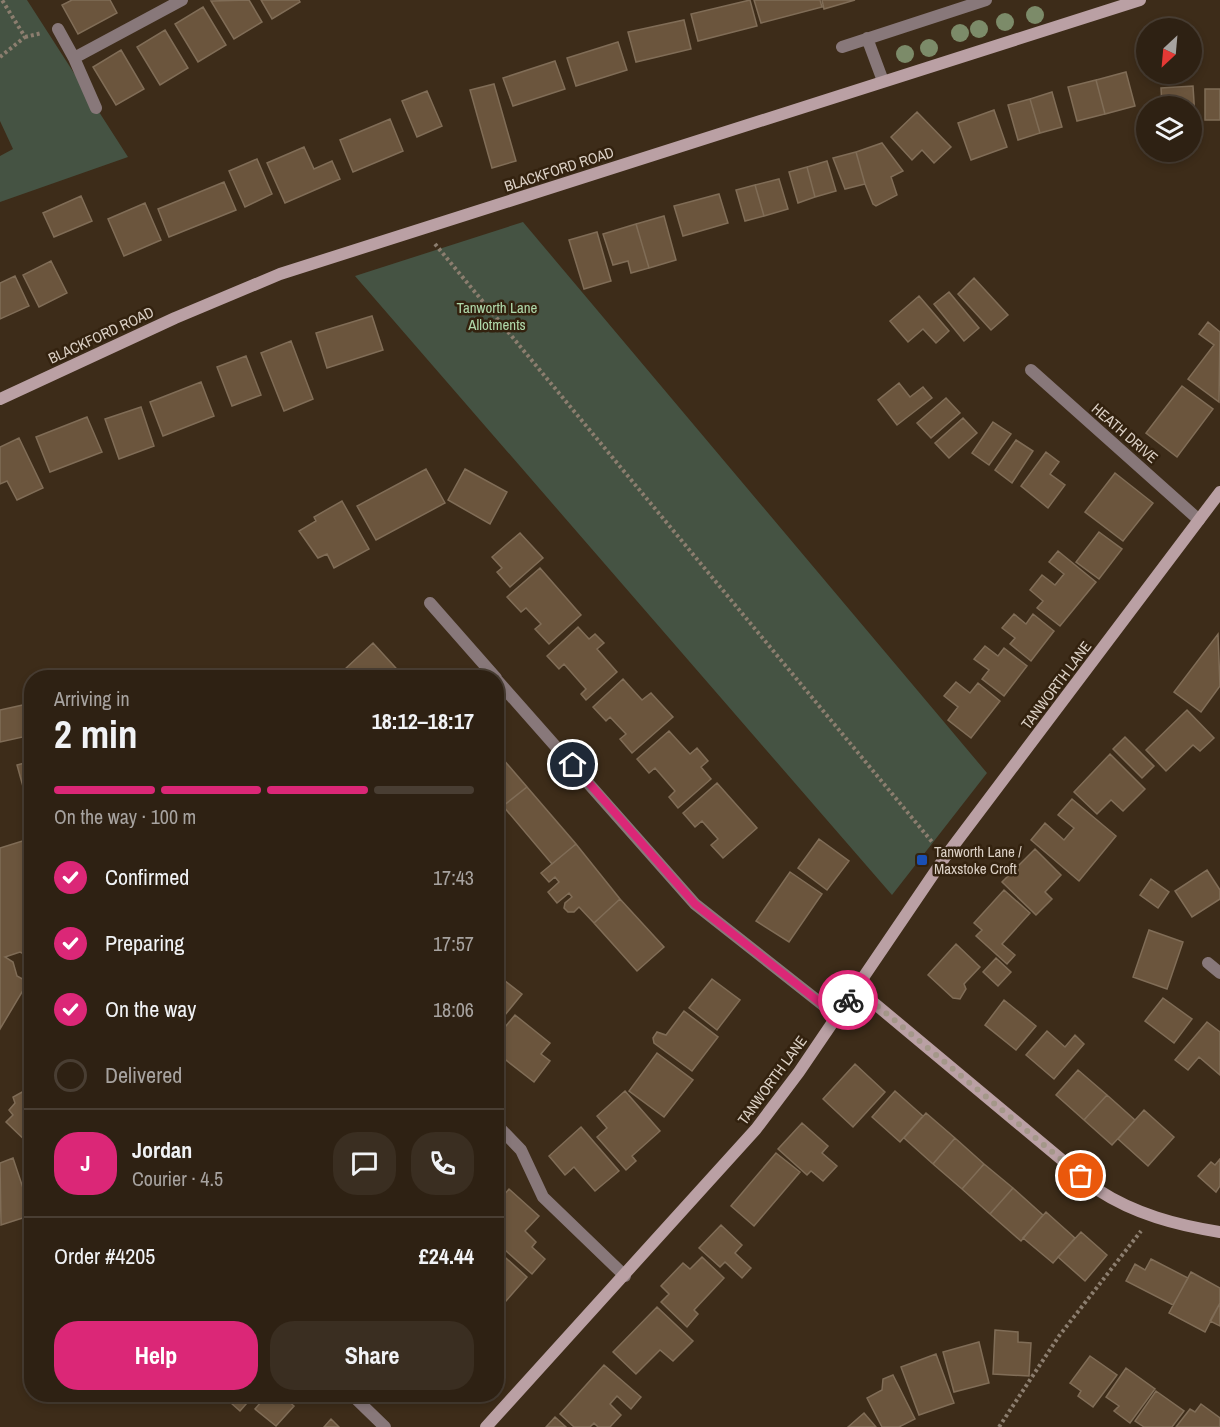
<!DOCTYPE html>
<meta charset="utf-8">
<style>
:root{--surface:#2e2113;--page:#3a2e21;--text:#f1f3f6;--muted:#a7a3a0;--line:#493e33;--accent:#db2777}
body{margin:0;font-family:"Archivo Narrow",sans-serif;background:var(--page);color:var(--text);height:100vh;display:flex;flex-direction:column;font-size:22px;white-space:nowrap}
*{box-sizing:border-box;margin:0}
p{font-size:20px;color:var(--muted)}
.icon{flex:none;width:33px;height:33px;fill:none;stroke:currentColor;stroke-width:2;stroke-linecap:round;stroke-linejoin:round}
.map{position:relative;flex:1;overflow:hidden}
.side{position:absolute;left:24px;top:670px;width:480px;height:732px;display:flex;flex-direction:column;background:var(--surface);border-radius:24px;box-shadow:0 3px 9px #0003,0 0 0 2px var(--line)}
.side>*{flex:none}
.needle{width:39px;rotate:206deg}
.buttons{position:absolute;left:1136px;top:18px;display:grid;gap:12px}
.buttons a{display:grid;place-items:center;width:66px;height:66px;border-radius:50%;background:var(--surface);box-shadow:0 3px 9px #0003,0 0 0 2px var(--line);font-size:30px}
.pin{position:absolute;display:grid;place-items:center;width:51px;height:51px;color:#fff;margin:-26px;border:3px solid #fff;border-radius:50%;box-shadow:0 2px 6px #0007}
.courier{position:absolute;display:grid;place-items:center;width:60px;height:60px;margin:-30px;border:4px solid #db2777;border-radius:50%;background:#fff;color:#222;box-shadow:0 2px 8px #0007}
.summary em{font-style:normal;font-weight:700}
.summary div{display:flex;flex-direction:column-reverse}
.summary{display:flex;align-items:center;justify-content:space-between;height:102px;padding:0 30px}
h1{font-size:39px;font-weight:700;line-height:45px}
.bar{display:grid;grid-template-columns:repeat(4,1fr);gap:9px 6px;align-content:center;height:72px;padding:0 30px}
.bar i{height:8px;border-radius:4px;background:var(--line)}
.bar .selected{background:var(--accent)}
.bar p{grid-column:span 4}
.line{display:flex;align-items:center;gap:15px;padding:0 30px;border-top:2px solid var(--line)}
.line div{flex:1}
.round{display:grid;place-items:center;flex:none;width:63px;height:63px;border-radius:24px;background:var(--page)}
ol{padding:0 30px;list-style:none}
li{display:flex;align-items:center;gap:18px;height:66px}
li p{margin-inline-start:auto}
li .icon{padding:6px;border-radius:50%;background:var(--accent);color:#fff;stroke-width:4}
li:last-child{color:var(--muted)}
li i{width:33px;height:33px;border:3px solid var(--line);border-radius:50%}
.button{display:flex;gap:12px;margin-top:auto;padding:12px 30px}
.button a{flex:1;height:69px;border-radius:24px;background:var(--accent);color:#fff;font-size:24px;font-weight:700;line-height:69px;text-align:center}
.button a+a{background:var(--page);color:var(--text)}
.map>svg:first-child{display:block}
.green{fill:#455343}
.building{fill:#6b553d;stroke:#806d57;stroke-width:1.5}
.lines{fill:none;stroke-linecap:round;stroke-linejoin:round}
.path{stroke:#8c7e6f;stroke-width:4;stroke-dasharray:3 3;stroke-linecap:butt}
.street{stroke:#88787a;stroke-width:12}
.secondary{stroke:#baa0a4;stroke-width:12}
.tree{fill:#7c8b69}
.done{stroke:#a49789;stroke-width:6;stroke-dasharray:0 10.8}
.route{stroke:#db2777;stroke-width:8}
.transit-dot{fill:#1a4fb4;stroke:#33220f;stroke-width:2}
.labels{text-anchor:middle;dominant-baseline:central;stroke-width:5;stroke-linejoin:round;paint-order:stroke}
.street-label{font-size:15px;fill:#dbd0c5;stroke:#33220f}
.park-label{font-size:15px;fill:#afd8aa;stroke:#33220f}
.poi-label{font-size:15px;fill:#dbd0c5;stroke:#33220f;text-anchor:start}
</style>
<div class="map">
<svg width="1220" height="1427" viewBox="0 0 1220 1427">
<rect width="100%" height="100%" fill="#3d2c19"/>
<path class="green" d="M0 0H27L128 157 0 202V156L13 149 0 121Z
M523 222 987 773 892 895 355 276Z"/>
<path class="building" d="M72 0H110L117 13 78 34 62 5Z
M249 0 262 22 234 39 211 1Z
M261 0H299L300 2 272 19Z
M750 0 757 26 698 41 691 14Z
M754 0H820L822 7 761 23Z
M822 0H855L824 9Z
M203 7 226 45 198 62 175 24Z
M684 20 691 49 636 62 628 32Z
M165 30 188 68 160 85 137 47Z
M618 42 627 70 576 86 567 58Z
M121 50 144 89 116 105 93 67Z
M555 61 565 89 513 106 503 78Z
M1126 72 1135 106 1105 114 1096 80Z
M1096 80 1105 114 1077 121 1068 87Z
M494 84 516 161 492 168 470 90Z
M1193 86 1195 118H1191V106H1162L1161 88Z
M1205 89H1220V120H1205Z
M427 91 442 126 417 137 402 101Z
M1052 92 1062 127 1040 133 1030 99Z
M1030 99 1040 133 1018 140 1008 105Z
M994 110 1007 147 971 160 958 123Z
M917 112 951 147 934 163 922 150 912 160 891 137Z
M390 119 403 151 353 172 340 140Z
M882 143 903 171 891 177 897 195 876 206 873 204 865 184 856 152Z
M304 147 314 169 332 161 340 179 285 203 267 163Z
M856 152 865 184 845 189 833 158Z
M257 159 272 194 245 207 229 171Z
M827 161 836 191 815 197 807 167Z
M807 167 815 197 798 203 789 172Z
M779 179 788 209 764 216 755 185Z
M224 182 236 210 169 237 158 209Z
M755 185 764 216 745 221 736 190Z
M719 194 728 223 683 236 674 206Z
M81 196 92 221 54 237 43 213Z
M145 203 161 240 124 256 108 219Z
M664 216 676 260 649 268 636 224Z
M636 224 649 268 631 273 628 261 613 265 603 234Z
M597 232 611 281 584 289 569 240Z
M51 261 67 293 39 307 23 275Z
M15 276 29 306 0 319V283Z
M974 278 1008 315 991 330 958 294Z
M949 292 979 328 964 341 934 304Z
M919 296 949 331 936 343 923 329 908 342 890 321Z
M372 316 383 350 327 368 316 333Z
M1208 322 1220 332 1219 402 1188 379 1214 345 1199 334Z
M291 341 313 399 284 411 261 353Z
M246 356 261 395 232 406 217 367Z
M201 382 214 416 163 436 150 402Z
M899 383 910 397 923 387 932 398 897 425 878 400Z
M1182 386 1213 409 1177 457 1146 433Z
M946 398 960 413 931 438 917 423Z
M141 407 154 446 119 459 105 419Z
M87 417 102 452 50 472 36 437Z
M963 418 977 433 949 458 935 443Z
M993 422 1011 434 989 465 972 453Z
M19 438 43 488 17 500 7 481 0 484V447Z
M1016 440 1033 451 1012 483 995 470Z
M1046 452 1059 462 1050 474 1065 485 1048 508 1021 486Z
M426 469 445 503 376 540 357 506Z
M465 469 507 492 490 524 448 500Z
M1115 473 1153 503 1123 541 1085 512Z
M342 501 369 549 334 568 327 554 318 558 299 531 316 521 314 517Z
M1099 532 1122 549 1099 579 1076 562Z
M520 533 543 558 510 587 497 572 502 568 492 557Z
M1058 551 1096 582 1060 626 1037 608 1043 601 1030 590 1042 575 1055 585 1064 574 1049 562Z
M540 568 581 615 549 644 535 629 541 624 526 608 521 612 507 597Z
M1014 614 1026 624 1033 614 1054 631 1031 661 1010 644 1015 638 1002 628Z
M578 627 589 639 595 634 604 643 597 649 617 672 586 700 581 694 586 689 564 664 559 669 547 656Z
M1218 634 1220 686 1201 712 1174 692Z
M373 643 405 678H352L344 670Z
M985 646 998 656 1004 648 1027 666 1004 696 982 679 989 670 974 659Z
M623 679 642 700 651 693 673 717 632 753 620 739 626 734 610 717 606 721 593 707Z
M956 682 970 693 978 683 1000 701 971 738 948 720 958 707 944 696Z
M32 703V735L0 742V710Z
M1187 710 1214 738 1200 751 1193 745 1166 771 1146 750Z
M669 731 690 754 697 748 708 761 701 767 711 779 678 808 669 797 675 791 655 768 649 773 637 759Z
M1125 737 1154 766 1142 778 1113 749Z
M496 751 527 787 503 806 496 798Z
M1110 754 1145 789 1123 811 1111 800 1097 814 1074 792Z
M32 761V799L27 801 17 765Z
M717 783 757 828 723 858 711 845 718 839 702 821 695 827 683 813Z
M527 787 576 844 552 864 503 806Z
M1072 799 1116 836 1079 881 1031 840 1045 823 1064 840 1074 828 1058 815Z
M32 838V958L20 952 5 957 13 962 17 976 28 982 0 1029V848Z
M819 839 849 861 827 890 798 868Z
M576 844 620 899 594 923 579 907 574 912H568L564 908 565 903 572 897 569 893 557 903 548 892 559 882 555 877 549 882 541 873Z
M1035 849 1061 875 1045 892 1052 899 1036 915 1002 882Z
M1207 870 1220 890V899L1192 917 1175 891Z
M790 872 822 894 789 942 756 921Z
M1151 879 1169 892 1158 908 1140 895Z
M1004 890 1030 913 1002 944 1015 955 1007 964 976 936 982 930 974 923Z
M620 899 664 947 637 971 594 923Z
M1149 930 1183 942 1167 989 1133 977Z
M956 944 980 967 964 984 966 989 960 999 953 998 928 975Z
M996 958 1011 972 998 986 983 972Z
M496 974 522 994 496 1026Z
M712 979 740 1000 717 1030 689 1008Z
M1163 998 1192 1019 1174 1043 1145 1021Z
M1004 1000 1036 1026 1016 1050 985 1025Z
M684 1011 718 1037 692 1071 654 1043 653 1038 657 1032 666 1035Z
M515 1015 550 1043 541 1054 550 1061 534 1082 502 1057 496 1063V1038Z
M1207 1022 1220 1032V1075L1199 1057 1188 1070 1175 1060Z
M1047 1031 1065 1047 1075 1035 1084 1044 1054 1079 1026 1055Z
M657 1053 693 1080 664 1117 629 1091Z
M855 1064 885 1092 853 1127 823 1099Z
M1078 1070 1107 1095 1084 1120 1056 1095Z
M24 1091 30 1097 32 1095 31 1146 6 1122 13 1115 9 1110 15 1103 13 1097Z
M625 1091 660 1131 632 1156 636 1161 626 1170 597 1137 607 1128 597 1116Z
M895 1091 923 1116 900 1142 872 1117Z
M1107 1095 1135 1120 1112 1145 1084 1120Z
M1144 1110 1174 1137 1148 1166 1118 1139Z
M926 1113 955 1138 933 1164 904 1138Z
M802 1123 828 1146 822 1153 837 1166 823 1181 811 1171 807 1175 778 1149Z
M581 1127 619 1171 595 1191 574 1167 565 1175 549 1156Z
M955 1138 984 1164 962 1189 933 1164Z
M776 1153 800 1172 754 1226 731 1206Z
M13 1158 32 1215 1 1225 0 1163Z
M1220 1159V1186L1216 1192 1198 1176 1211 1162 1215 1165Z
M984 1164 1013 1188 990 1214 962 1189Z
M1013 1188 1043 1215 1021 1241 990 1214Z
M509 1189 539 1216 525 1231 536 1242 532 1247 545 1259 532 1274 496 1242V1226L505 1217 496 1210V1204Z
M1046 1212 1075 1238 1053 1263 1023 1238Z
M721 1225 742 1245 735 1253 751 1268 742 1278 725 1262 720 1267 699 1248Z
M1081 1232 1107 1255 1085 1281 1058 1257Z
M496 1249 527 1277 506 1301 496 1292Z
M702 1257 724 1278 694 1310 698 1314 687 1327 661 1302 669 1294 661 1286 683 1263 690 1269Z
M1151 1259 1188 1278 1173 1305 1126 1281 1135 1264 1145 1270Z
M1191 1272 1220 1288V1303L1205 1332 1169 1313Z
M1220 1303V1326L1210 1321Z
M657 1307 693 1341 673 1361 660 1350 636 1374 613 1352Z
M995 1330 1018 1332V1342L1031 1343 1029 1376 993 1374Z
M979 1342 989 1383 954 1392 943 1352Z
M936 1354 954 1403 919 1415 901 1367Z
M1090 1356 1117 1375 1093 1407 1078 1396 1081 1391 1070 1383Z
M604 1365 641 1397 631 1409 617 1396 610 1404 621 1415 610 1427H598L594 1423 590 1427H574L560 1414Z
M1126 1368 1155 1389 1130 1423 1114 1411 1119 1406 1106 1397Z
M893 1375 915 1419 899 1427H882L867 1398 882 1390 883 1379Z
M1156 1391 1184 1411 1172 1427H1144L1135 1421Z
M222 1395H254L240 1411Z
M267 1395H281L294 1406 276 1426 255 1409Z
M1201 1404 1220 1418V1427H1176L1190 1409 1195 1412Z
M864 1413 876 1427H848Z
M555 1417 566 1427H546Z
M331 1419 339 1427H324Z"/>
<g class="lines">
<path class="path" d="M25 37 42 33
M0 57 25 37 2 0
M435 244 933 843
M999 1427 1059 1336 1141 1231"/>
<path class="street" d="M58 29 74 58
M867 38 883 81
M842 47 986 0
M96 108 74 58 182 0
M1031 370 1199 520
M430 603 496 678
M496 679 695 904 837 1016
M1208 963 1220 973
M496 1124 521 1150 543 1197 625 1276
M352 1395 385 1427"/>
<path class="secondary" d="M0 399 175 318 280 274 1140 0
M856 988 1098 1190C1135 1214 1176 1225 1220 1232
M486 1427 756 1129 799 1072 945 857 1220 492"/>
</g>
<g class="tree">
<circle cx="1035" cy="15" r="9"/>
<circle cx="1005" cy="22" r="9"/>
<circle cx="979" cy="29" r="9"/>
<circle cx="960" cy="33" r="9"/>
<circle cx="929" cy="48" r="9"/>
<circle cx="905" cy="54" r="9"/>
</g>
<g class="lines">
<path class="done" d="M848 1000 856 988 1081 1176"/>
<path class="route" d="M573 765 695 904 837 1016 848 1000"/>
</g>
<rect class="transit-dot" x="916" y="854" width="12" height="12" rx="3"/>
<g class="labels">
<g class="street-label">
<text transform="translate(559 169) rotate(-18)">BLACKFORD ROAD</text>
<text transform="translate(101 335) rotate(-25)">BLACKFORD ROAD</text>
<text transform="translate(1125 433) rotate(41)">HEATH DRIVE</text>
<text transform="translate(1056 685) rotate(-53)">TANWORTH LANE</text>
<text transform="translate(772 1080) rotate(-54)">TANWORTH LANE</text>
</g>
<g class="park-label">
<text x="497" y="307">Tanworth Lane<tspan x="497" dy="17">Allotments</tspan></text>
</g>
<g class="poi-label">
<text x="934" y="851">Tanworth Lane /<tspan x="934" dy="17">Maxstoke Croft</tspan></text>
</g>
</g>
</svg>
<div class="buttons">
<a><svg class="needle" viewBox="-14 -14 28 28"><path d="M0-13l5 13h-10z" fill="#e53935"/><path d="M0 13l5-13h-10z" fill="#a7a3a0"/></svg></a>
<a><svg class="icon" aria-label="layers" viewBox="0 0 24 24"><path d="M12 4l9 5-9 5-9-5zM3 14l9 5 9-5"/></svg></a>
</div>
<div class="pin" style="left:1081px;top:1176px;background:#ea580c"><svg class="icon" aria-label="bag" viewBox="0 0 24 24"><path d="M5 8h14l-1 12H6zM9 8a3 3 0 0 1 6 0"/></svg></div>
<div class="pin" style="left:573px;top:765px;background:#1f2937"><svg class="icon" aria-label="home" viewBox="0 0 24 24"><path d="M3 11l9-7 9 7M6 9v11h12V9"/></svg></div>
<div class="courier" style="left:848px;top:1000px"><svg class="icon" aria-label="bike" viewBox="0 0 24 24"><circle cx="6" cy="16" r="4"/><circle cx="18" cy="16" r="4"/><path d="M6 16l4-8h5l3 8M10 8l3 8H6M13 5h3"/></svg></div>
<section class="side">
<div class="summary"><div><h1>2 min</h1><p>Arriving in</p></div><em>18:12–18:17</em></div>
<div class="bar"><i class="selected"></i><i class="selected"></i><i class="selected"></i><i></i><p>On the way · 100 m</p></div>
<ol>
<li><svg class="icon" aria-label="check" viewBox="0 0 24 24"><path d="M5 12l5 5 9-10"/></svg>Confirmed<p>17:43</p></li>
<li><svg class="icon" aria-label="check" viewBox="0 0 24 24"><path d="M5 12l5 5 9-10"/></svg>Preparing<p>17:57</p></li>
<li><svg class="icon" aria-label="check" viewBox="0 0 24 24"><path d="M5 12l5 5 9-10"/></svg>On the way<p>18:06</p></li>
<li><i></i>Delivered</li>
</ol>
<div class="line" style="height:108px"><b class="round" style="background:var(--accent);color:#fff">J</b><div><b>Jordan</b><p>Courier · 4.5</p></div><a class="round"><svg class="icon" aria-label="chat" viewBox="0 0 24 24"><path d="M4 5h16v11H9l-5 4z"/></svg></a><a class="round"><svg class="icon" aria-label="phone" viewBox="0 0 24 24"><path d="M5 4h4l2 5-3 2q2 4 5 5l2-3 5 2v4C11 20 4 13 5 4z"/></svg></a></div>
<div class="line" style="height:78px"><div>Order #4205</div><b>£24.44</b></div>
<div class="button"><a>Help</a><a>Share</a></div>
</section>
</div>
